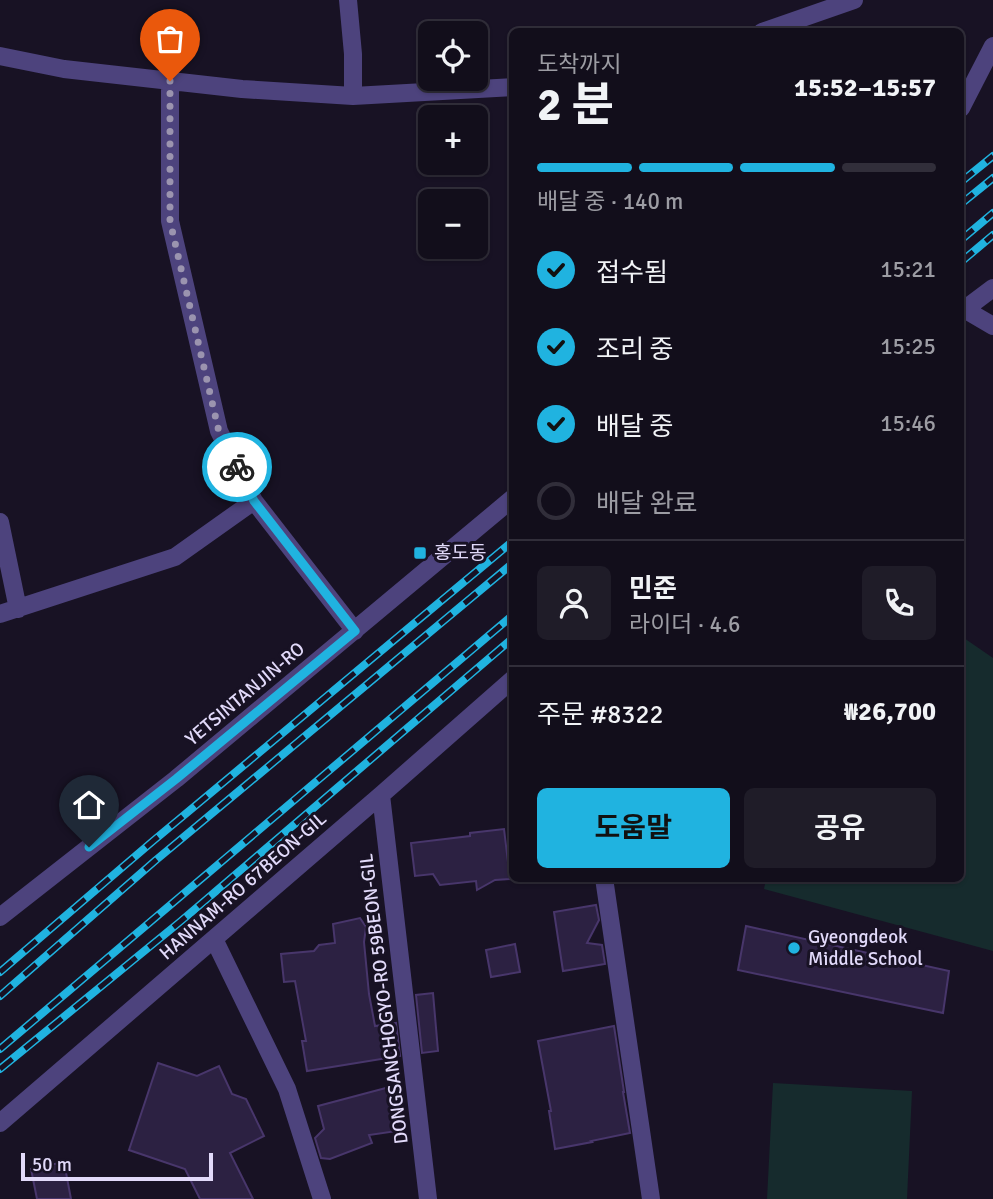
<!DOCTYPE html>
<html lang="ko">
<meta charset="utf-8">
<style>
:root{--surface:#120e1b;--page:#1f1c28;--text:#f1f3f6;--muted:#9c9ca3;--line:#312e3a;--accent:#20b3e0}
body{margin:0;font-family:Signika,"Noto Sans KR",sans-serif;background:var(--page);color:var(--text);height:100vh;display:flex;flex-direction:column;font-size:26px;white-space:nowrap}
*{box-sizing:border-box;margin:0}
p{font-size:23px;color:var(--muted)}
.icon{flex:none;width:38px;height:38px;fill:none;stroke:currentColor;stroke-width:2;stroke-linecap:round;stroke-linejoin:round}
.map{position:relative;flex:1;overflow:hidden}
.details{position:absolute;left:509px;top:28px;width:455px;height:854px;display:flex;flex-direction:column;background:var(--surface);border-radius:10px;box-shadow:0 2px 5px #0004,0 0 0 2px var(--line)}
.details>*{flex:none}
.buttons{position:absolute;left:418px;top:21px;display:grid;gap:14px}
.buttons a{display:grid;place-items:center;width:70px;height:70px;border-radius:10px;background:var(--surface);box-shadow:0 2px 5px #0004,0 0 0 2px var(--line);font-size:35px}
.scale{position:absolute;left:21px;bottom:18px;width:192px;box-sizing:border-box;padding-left:7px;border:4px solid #e2dafa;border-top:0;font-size:19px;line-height:24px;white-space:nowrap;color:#e2dafa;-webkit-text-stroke:5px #181224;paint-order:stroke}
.pin{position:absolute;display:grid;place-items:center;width:60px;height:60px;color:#fff;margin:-72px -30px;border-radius:50% 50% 50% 0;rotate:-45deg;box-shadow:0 0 7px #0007}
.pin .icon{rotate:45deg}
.courier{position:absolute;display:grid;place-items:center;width:70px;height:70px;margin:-35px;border:5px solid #20b3e0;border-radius:50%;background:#fff;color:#222;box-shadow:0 2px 9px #0007}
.head em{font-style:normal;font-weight:700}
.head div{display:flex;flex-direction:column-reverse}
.head{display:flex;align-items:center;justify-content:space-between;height:119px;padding:0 28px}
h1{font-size:46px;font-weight:700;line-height:52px}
.bar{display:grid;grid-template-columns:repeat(4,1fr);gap:10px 7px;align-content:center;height:84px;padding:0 28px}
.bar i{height:9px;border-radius:5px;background:var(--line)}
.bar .current{background:var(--accent)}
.bar p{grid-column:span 4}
.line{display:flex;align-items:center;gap:18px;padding:0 28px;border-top:2px solid var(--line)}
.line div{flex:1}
.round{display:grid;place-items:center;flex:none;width:74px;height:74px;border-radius:10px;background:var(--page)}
ol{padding:0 28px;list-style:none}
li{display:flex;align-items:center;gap:21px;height:77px}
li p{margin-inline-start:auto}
li .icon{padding:7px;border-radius:50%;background:var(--accent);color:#111;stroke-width:4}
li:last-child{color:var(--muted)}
li i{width:38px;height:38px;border:4px solid var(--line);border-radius:50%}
.action{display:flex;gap:14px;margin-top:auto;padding:14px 28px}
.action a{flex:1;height:80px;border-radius:10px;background:var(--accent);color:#111;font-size:28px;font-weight:700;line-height:80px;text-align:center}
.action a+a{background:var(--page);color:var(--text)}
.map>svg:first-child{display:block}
.green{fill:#162b2d}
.building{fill:#2c2142;stroke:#48366b;stroke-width:2}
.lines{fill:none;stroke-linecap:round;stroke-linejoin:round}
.minor{stroke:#4d437d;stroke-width:18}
.rail-casing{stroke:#20b3e0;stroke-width:8}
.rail{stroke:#181224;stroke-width:5;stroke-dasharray:16;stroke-linecap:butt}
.done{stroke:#9b94af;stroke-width:7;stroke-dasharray:0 12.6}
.route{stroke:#20b3e0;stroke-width:9}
.poi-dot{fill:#20b3e0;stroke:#181224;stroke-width:2.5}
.labels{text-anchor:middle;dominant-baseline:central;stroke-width:6;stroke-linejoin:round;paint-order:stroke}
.poi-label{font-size:19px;fill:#e2dafa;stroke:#181224;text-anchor:start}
.street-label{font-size:19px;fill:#e2dafa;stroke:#181224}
</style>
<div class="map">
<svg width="993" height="1199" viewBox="0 0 993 1199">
<rect width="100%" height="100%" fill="#181224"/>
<path class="green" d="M961 636 993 658V951L764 889 766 879 961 878Z
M773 1083 912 1091 907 1199H767Z"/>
<path class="building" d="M504 829 510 879 495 880 477 890 476 881 440 885 433 874 415 876 411 843 470 836V833Z
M596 905 599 920 587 943 602 945 605 964 563 971 554 912Z
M360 918 366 927 364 942 369 994 375 1026 396 1023 400 1056 307 1071 302 1041H306L295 981 284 982 281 954 314 951 319 945 335 943 333 924Z
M746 926 949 971 943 1013 738 970Z
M515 944 520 972 491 977 486 950Z
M433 993 438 1051 422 1053 416 995Z
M614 1026 624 1092H623L630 1133 591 1141 592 1142 555 1149 549 1111H551L538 1041Z
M158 1063 197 1076 219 1066 232 1094 246 1099 264 1136 230 1153 253 1199H200L185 1169 129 1150Z
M397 1085 404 1130 369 1135 372 1143 330 1159 321 1158 315 1138 324 1129 318 1106Z
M64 1162 71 1199H37L31 1169Z"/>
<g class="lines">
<path class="minor" d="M348 0 353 54V96
M762 32 854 0
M0 56 64 69 242 89 353 96 513 87
M170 81V221L219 431 254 501 355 631
M961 108 993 46
M964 309 993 326
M961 312 993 288
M0 522 18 609
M0 614 175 557 254 501
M381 795 428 1199
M604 878 651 1199
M0 917 176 779 513 498
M214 939 287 1089 322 1199
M0 1123 381 795 513 679"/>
<defs>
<path id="rail" d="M961 182 993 156
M961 204 993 178
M961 240 993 213
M961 262 993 235
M0 972 153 841 513 541
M0 996 156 860 513 563
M0 1049 513 615
M0 1069 181 921 513 638"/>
</defs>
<use href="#rail" class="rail-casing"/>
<use href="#rail" class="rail"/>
</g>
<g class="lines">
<path class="done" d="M170 81V221L219 432 237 467"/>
<path class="route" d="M89 847 176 779 355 631 254 501 237 467"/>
</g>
<g class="poi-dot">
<rect x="413" y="546" width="14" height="14" rx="3.5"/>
<circle cx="794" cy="948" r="7"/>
</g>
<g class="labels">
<g class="poi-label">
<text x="434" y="553">홍도동</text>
<text x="808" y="937">Gyeongdeok<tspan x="808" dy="22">Middle School</tspan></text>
</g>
<g class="street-label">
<text transform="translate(245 694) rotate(-40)">YETSINTANJIN-RO</text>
<text transform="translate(243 886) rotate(-41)">HANNAM-RO 67BEON-GIL</text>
<text transform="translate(384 999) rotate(-97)">DONGSANCHOGYO-RO 59BEON-GIL</text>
</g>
</g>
</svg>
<div class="buttons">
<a><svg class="icon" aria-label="locate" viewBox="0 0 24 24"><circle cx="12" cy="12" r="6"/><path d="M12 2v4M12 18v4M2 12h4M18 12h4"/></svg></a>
<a>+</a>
<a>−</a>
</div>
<div class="scale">50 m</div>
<div class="pin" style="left:170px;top:81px;background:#ea580c"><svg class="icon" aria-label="bag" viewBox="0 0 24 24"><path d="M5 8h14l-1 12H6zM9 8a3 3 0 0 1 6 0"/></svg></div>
<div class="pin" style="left:89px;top:847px;background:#1f2937"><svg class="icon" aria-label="home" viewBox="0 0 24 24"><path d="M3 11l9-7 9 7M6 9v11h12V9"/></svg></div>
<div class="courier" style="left:237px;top:467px"><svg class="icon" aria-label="bike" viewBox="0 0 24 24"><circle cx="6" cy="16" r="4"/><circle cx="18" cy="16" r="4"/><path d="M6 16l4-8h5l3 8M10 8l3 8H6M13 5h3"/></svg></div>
<section class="details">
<div class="head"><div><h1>2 분</h1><p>도착까지</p></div><em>15:52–15:57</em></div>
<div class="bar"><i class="current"></i><i class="current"></i><i class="current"></i><i></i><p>배달 중 · 140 m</p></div>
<ol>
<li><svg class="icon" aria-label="check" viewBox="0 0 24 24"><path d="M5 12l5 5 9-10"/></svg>접수됨<p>15:21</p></li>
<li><svg class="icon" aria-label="check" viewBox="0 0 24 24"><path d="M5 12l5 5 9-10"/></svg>조리 중<p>15:25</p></li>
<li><svg class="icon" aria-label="check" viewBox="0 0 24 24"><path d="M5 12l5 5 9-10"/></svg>배달 중<p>15:46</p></li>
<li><i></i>배달 완료</li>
</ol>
<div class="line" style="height:126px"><a class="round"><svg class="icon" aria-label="person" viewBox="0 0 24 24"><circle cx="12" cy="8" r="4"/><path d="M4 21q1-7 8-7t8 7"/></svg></a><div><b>민준</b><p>라이더 · 4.6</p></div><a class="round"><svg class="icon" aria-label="phone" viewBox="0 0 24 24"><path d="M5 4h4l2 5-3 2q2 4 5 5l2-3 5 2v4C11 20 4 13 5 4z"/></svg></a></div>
<div class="line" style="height:91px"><div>주문 #8322</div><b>₩26,700</b></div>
<div class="action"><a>도움말</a><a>공유</a></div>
</section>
</div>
